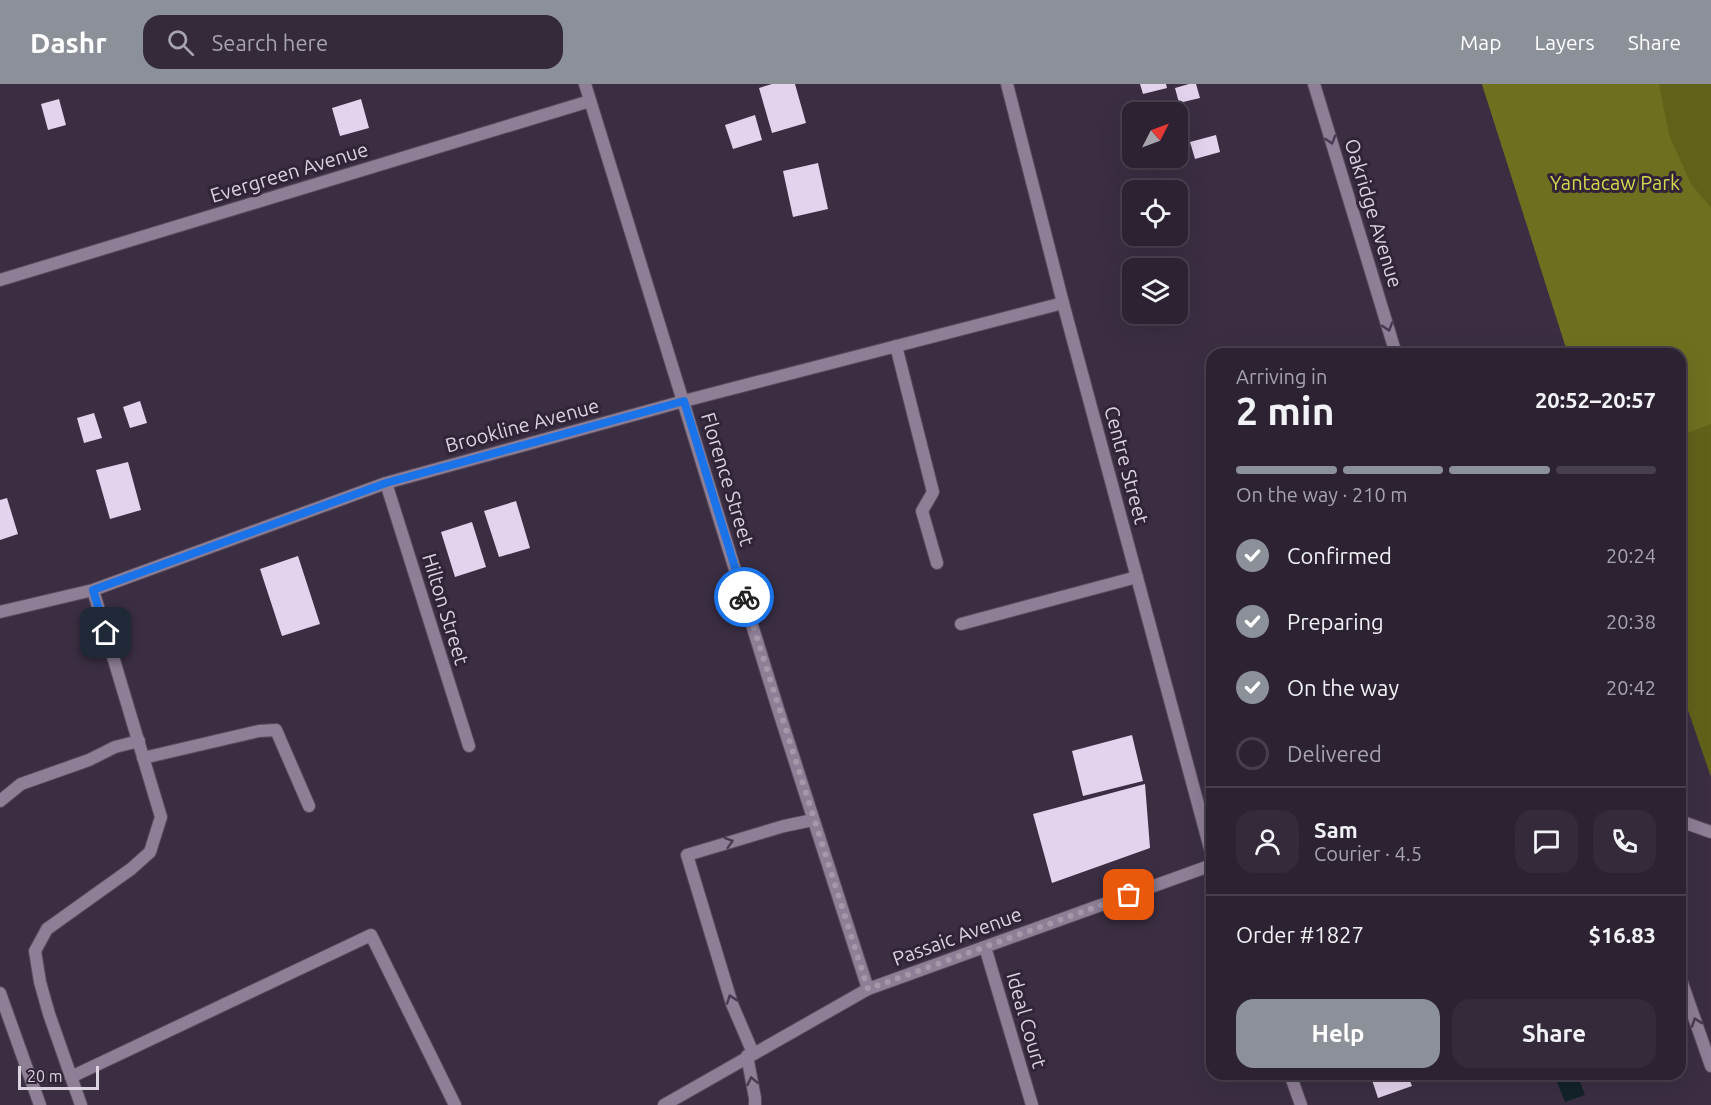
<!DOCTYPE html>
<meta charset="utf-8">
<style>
:root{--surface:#2c2232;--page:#342a3a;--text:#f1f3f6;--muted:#a6a4ac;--line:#483f4d;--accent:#8c9099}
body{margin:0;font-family:Ubuntu,sans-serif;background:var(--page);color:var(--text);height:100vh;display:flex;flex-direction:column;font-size:22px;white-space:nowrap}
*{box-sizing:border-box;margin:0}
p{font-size:20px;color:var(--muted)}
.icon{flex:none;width:33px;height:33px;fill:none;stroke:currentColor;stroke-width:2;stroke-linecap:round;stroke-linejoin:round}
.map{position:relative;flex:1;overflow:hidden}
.panel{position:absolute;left:1206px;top:264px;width:480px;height:732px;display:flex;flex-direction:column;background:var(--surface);border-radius:18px;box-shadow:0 6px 24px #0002,0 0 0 2px var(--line)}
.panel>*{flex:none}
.needle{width:39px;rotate:48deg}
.controls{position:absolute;left:1122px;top:18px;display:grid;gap:12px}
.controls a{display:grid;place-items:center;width:66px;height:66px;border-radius:12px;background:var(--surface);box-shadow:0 6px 24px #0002,0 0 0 2px var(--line);font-size:30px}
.scale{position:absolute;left:18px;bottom:15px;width:81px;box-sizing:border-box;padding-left:6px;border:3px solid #dbd3e0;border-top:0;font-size:16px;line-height:21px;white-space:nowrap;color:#dbd3e0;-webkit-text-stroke:4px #312438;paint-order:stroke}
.pin{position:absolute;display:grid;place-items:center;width:51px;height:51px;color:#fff;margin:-26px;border-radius:12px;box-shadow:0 3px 9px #0006}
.courier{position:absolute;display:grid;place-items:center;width:60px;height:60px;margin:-30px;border:4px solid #1a73e8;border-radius:50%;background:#fff;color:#222;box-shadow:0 2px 8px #0007}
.overview em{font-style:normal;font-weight:600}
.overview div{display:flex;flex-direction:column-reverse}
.overview{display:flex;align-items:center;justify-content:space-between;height:102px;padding:0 30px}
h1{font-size:39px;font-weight:600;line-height:45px}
.bar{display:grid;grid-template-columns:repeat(4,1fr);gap:9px 6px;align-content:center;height:72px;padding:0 30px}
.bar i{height:8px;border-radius:4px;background:var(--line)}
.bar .current{background:var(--accent)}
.bar p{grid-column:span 4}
.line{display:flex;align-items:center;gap:15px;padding:0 30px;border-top:2px solid var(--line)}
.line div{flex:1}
.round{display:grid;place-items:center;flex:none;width:63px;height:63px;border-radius:18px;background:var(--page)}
ol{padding:0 30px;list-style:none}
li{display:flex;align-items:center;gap:18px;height:66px}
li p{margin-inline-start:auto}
li .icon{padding:6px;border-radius:50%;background:var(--accent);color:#fff;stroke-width:4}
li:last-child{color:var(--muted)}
li i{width:33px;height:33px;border:3px solid var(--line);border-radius:50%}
.cta{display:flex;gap:12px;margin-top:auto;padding:12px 30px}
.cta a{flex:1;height:69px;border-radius:18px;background:var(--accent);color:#fff;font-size:24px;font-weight:600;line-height:69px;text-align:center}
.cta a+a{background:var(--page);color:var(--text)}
header{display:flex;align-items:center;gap:36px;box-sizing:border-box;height:84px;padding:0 30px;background:var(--accent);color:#fff}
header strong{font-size:28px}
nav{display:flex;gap:33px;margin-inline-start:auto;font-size:21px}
.search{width:420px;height:54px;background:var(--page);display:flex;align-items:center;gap:15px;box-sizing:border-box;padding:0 21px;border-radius:18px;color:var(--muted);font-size:22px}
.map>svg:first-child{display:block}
.green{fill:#61621a}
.forest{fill:#6f701f}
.water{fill:#122329}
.building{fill:#e3d3ed}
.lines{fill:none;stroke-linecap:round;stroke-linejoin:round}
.service-casing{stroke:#564b5c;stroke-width:14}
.minor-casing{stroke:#564b5c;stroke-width:14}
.tertiary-casing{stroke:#564b5c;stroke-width:14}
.service{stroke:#8e7e96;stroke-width:12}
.minor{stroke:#8e7e96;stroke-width:12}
.tertiary{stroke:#8e7e96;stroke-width:12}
.oneway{stroke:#483a50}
.done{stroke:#a399a9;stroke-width:6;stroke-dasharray:0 10.8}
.route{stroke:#1a73e8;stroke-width:8}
.labels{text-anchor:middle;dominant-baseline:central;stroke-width:6;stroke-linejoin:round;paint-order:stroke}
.street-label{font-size:20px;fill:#dbd3e0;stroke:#312438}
.park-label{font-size:20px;fill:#d5d74e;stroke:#312438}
</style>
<header>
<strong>Dashr</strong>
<div class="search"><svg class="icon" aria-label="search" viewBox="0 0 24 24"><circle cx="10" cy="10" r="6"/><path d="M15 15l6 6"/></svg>Search here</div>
<nav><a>Map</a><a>Layers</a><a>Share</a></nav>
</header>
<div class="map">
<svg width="1711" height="1021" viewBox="0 0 1711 1021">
<rect width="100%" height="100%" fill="#3b2e43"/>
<path class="green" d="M1482 0H1711V693L1680 603V270H1568Z"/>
<path class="forest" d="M1482 0H1659L1669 51 1691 100 1711 124V340L1680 352V270H1568Z"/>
<path class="water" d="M1554 990H1577L1585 1011 1565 1018Z"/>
<path class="building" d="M772 0H795L806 39 772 49 759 4Z
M1140 0H1166L1167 4 1143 10Z
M1189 0H1196L1200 14 1179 19 1175 4Z
M59 15 66 41 48 46 41 20Z
M361 15 369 44 340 52 332 24Z
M755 31 762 56 733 65 725 41Z
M1216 51 1220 68 1195 75 1190 58Z
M818 79 828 125 793 133 783 87Z
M140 317 147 339 130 344 123 323Z
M94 329 102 354 84 359 77 334Z
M128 378 141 426 110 435 96 386Z
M7 414 18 450 0 456V416Z
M516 417 530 464 499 473 484 427Z
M472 438 486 483 455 493 441 448Z
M298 472 320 540 282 552 260 485Z
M1132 651 1143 697 1083 712 1072 667Z
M1145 700 1150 764 1052 799 1033 730Z
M1370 990H1407L1412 1002 1378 1014Z"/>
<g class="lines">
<defs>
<path id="service" d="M896 262 933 408 922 427 937 479
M961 540 1137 493
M143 674 259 647 276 646 309 722
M0 717 21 700 89 676 115 663 139 657
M0 909 40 1021
M753 969 732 920 687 771 784 742 813 736
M747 972 755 1014V1021
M71 993 371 851 455 1021"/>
<path id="minor" d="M585 0 778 625 868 905
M1314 0 1396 270
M0 196 590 17
M386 399 469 662
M0 528 93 506 386 399 684 317 1063 219
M985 863 1032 1021
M1680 893 1711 982
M81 1021 49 930 40 898 35 867 47 845 131 785 150 768 161 733 93 506"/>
<path id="tertiary" d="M1007 0 1063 219 1212 772
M1680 737 1711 748
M1290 990 1301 1021
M664 1021 868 905 1212 781"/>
</defs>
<use href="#service" class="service-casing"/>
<use href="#minor" class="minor-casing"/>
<use href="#tertiary" class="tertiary-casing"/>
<use href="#service" class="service"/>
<use href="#minor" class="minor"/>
<use href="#tertiary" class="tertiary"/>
</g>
<defs><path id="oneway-chevron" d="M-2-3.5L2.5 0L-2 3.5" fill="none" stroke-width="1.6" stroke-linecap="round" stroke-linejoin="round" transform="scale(1.5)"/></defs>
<g class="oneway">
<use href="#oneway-chevron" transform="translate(1331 56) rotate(73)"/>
<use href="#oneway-chevron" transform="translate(1388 243) rotate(73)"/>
<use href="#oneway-chevron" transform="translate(729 758) rotate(-17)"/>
<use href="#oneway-chevron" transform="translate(731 915) rotate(-109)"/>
<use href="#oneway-chevron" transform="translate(1696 938) rotate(-109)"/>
<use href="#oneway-chevron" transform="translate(752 997) rotate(-101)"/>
</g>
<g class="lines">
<path class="done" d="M744 513 868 905 1129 811"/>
<path class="route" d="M106 549 93 506 386 399 684 317 744 513"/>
</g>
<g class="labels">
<g class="street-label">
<text transform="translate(289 88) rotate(-17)">Evergreen Avenue</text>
<text transform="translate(1374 129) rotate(73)">Oakridge Avenue</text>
<text transform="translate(522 341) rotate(-15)">Brookline Avenue</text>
<text transform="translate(1127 381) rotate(75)">Centre Street</text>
<text transform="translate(728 395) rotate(73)">Florence Street</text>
<text transform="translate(446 525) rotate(73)">Hilton Street</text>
<text transform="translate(957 852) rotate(-20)">Passaic Avenue</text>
<text transform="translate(1027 936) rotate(74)">Ideal Court</text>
</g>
<g class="park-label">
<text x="1615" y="98">Yantacaw Park</text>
</g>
</g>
</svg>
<div class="controls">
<a><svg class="needle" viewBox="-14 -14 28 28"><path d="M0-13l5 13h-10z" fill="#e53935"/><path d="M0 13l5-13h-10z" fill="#a6a4ac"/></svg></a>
<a><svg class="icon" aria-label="locate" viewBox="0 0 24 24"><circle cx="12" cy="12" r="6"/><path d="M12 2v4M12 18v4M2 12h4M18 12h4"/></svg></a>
<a><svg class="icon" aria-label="layers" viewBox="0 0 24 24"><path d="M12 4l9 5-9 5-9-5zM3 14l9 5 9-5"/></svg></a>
</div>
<div class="scale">20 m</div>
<div class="pin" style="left:1129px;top:811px;background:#ea580c"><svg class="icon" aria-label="bag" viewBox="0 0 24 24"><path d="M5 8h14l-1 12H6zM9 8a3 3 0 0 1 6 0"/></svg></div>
<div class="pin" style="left:106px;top:549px;background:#1f2937"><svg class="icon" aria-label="home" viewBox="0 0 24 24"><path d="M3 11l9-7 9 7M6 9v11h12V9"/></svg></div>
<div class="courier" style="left:744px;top:513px"><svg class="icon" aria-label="bike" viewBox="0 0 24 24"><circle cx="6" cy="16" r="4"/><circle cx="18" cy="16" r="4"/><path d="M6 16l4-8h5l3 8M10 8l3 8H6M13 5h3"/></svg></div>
<section class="panel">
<div class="overview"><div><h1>2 min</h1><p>Arriving in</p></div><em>20:52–20:57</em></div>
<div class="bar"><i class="current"></i><i class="current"></i><i class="current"></i><i></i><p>On the way · 210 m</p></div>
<ol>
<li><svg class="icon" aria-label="check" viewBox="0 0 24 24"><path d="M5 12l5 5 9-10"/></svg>Confirmed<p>20:24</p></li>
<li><svg class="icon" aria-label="check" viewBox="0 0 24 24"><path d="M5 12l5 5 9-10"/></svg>Preparing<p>20:38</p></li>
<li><svg class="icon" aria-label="check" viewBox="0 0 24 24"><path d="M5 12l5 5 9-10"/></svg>On the way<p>20:42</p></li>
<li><i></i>Delivered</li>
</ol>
<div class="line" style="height:108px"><a class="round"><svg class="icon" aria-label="person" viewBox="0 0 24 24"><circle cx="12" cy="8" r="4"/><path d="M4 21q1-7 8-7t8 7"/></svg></a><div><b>Sam</b><p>Courier · 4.5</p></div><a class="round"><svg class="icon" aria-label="chat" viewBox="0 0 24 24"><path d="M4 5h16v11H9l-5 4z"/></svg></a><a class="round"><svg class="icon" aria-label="phone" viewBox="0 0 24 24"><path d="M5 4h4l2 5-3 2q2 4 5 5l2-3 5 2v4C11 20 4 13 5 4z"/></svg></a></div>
<div class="line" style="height:78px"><div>Order #1827</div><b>$16.83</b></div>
<div class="cta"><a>Help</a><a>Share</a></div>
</section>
</div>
